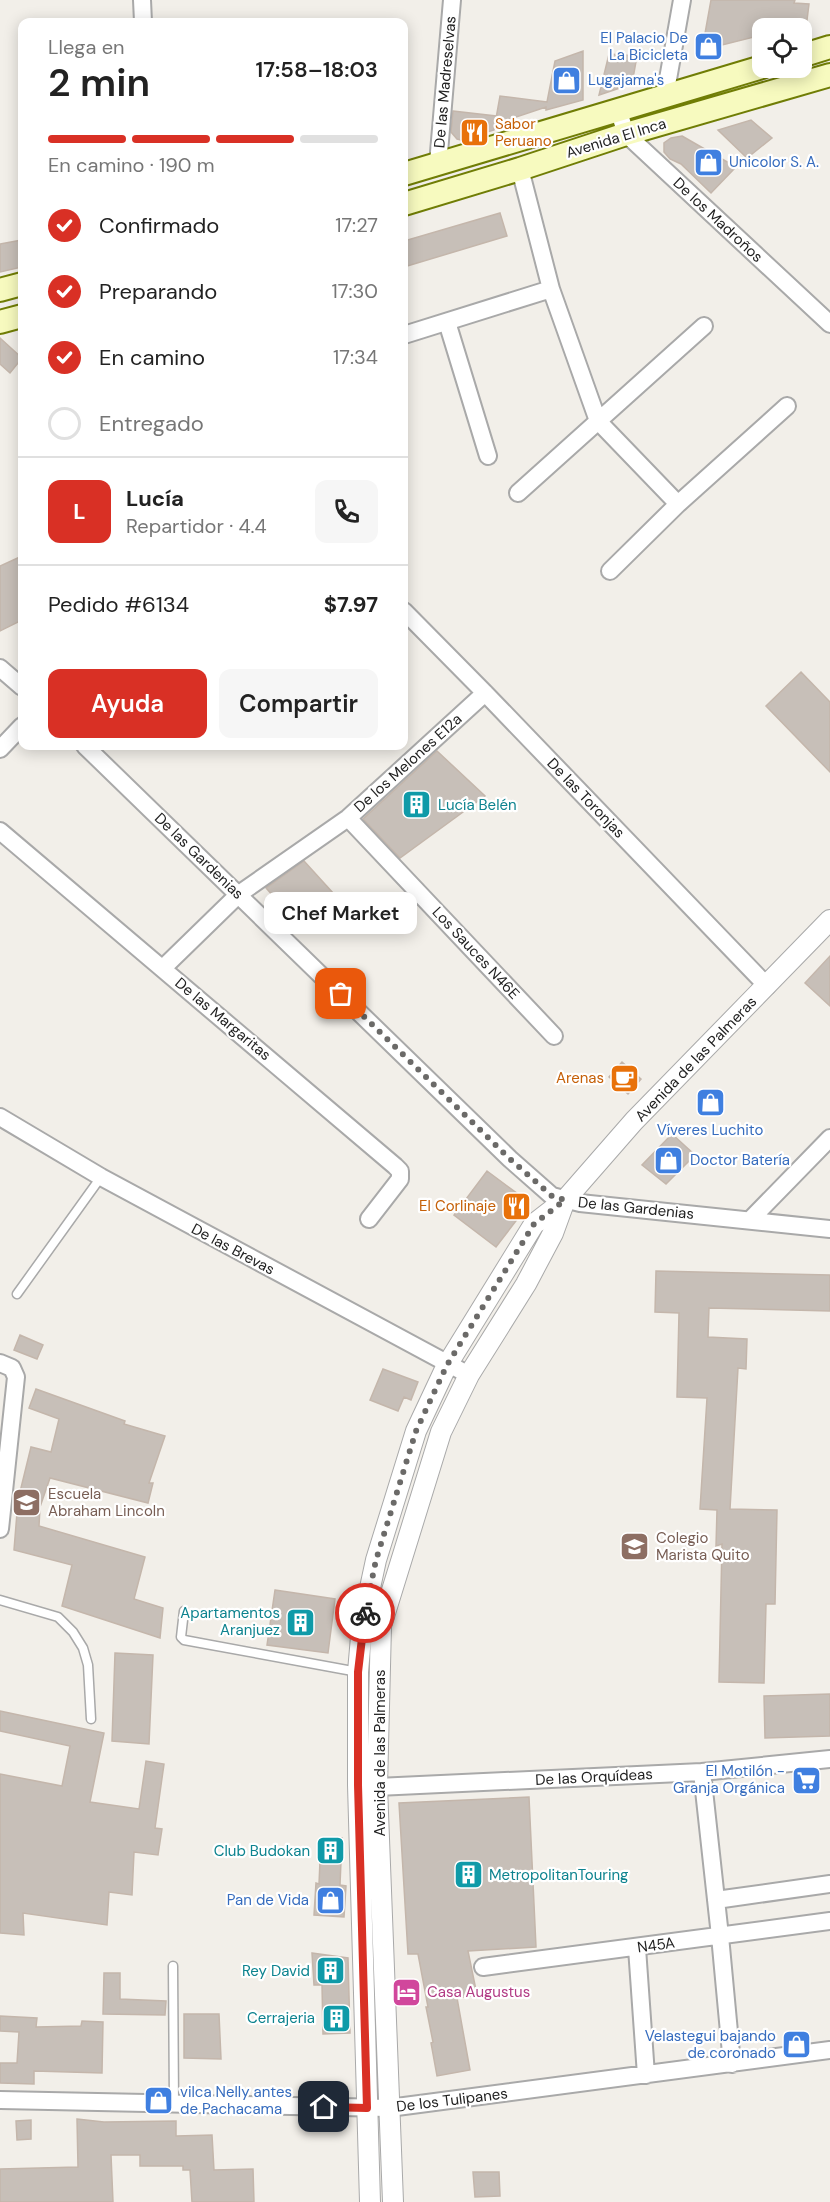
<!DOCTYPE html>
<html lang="es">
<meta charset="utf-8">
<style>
:root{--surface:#fff;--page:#f6f6f6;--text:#222;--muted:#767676;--line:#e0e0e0;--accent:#d93025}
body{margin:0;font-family:"DM Sans",sans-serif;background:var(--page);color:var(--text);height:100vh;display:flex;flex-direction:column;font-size:22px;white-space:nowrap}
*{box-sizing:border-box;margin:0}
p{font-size:20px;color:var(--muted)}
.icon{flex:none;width:33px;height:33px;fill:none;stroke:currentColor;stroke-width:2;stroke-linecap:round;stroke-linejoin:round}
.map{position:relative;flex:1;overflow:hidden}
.side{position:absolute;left:18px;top:18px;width:390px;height:732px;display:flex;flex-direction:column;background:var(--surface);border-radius:12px;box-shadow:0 3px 15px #0003}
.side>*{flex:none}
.tools{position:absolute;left:752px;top:18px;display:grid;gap:12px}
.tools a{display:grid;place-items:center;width:60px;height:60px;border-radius:12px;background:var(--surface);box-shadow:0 3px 15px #0003;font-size:30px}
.pin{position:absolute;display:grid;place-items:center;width:51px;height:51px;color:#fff;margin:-26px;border-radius:12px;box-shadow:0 3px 9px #0006}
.courier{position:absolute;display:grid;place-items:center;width:60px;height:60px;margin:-30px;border:4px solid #d93025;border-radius:50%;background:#fff;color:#222;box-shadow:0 2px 8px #0007}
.bubble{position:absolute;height:42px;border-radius:12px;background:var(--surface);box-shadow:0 3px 15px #0003;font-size:20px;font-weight:600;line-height:42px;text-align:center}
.headline em{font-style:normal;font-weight:600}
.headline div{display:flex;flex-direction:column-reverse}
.headline{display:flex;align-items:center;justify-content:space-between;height:102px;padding:0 30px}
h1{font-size:39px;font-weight:600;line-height:45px}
.bar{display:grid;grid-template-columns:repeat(4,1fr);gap:9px 6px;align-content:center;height:72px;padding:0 30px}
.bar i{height:8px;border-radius:4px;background:var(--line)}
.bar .selected{background:var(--accent)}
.bar p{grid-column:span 4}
.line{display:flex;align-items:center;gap:15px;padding:0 30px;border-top:2px solid var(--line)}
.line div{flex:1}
.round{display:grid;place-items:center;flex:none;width:63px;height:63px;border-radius:12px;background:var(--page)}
ol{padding:0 30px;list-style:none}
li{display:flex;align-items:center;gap:18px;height:66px}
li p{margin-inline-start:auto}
li .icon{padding:6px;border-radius:50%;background:var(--accent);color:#fff;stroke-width:4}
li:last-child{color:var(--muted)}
li i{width:33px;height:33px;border:3px solid var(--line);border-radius:50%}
.action{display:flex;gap:12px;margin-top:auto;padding:12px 30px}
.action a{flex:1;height:69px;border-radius:12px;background:var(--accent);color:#fff;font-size:24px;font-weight:600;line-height:69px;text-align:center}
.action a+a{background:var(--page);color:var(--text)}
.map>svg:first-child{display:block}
.building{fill:#c7bfb8;stroke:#c4b6ab;stroke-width:1.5}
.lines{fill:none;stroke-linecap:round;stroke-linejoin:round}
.service-casing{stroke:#a9a9a9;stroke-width:11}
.minor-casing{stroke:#a9a9a9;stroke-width:20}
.tertiary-casing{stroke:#a9a9a9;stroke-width:22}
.secondary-casing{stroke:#707d05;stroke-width:26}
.service{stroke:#fff;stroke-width:8}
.minor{stroke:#fff;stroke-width:16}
.tertiary{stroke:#fff;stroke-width:20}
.secondary{stroke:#f7fabf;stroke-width:22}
.done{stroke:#6b6a68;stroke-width:6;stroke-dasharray:0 10.8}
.route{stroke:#d93025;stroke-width:8}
.labels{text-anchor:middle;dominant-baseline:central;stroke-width:4.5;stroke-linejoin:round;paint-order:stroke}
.shop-label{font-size:15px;fill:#366cbe;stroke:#fff;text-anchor:end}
.street-label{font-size:15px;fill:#222;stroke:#fff}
.food-label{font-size:15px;fill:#c56008;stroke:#fff;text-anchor:end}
.culture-label{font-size:15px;fill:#0d838f;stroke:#fff;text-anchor:end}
.education-label{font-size:15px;fill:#785e54;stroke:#fff;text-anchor:start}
.hotel-label{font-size:15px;fill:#b23c85;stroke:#fff;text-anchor:start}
</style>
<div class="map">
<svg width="830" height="2202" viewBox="0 0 830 2202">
<rect width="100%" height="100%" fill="#f2efe9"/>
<path class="building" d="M711 0H795L794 3 809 4 806 28H762V35L702 50Z
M583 51V100L546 110V107L495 124 500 96 547 102 555 61Z
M609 54 637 56 632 84 599 95Z
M453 111 496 116 494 130 461 140 457 139 451 132Z
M751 120 772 138 747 158 718 130Z
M682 136 736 167 711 193 681 164 670 159 664 152V143L671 138Z
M500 213 507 236 404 267V241Z
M22 240V267L0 272V244Z
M0 338 22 358 10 373 0 364Z
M22 556V620L0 631V566Z
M801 672 830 702V772L766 706Z
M437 751 485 796 400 858 363 819Z
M304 861 333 893 296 922 266 888Z
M830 956V1006L805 983Z
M622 1062 641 1079 628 1094 609 1077Z
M672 1134 695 1155 666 1184 642 1165Z
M487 1171 518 1194 522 1205V1213L496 1247 454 1215Z
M656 1271 830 1275V1311L709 1308 708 1337 747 1339 746 1369 738 1368 730 1509 777 1510 775 1604H766L764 1683 719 1682 722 1544 716 1546 717 1510 700 1509 707 1398 677 1397 679 1313 655 1312Z
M20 1335 43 1345 37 1359 14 1350Z
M383 1369 418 1382 411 1400 404 1397 398 1411 370 1400Z
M36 1389 125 1421 124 1424 165 1436 149 1483H153L148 1503 50 1478 40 1507 39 1526 145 1557 134 1599 163 1608 160 1638 62 1606 72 1565 14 1550 18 1500 31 1447 51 1452 59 1419 29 1408Z
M275 1590 335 1599 328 1653 267 1645Z
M115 1653 153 1655 149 1744 112 1741Z
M830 1694V1736L765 1738 764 1696Z
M0 1711 104 1733 90 1802 139 1809 146 1761 164 1764 155 1828 162 1829 158 1855 134 1852 132 1895 109 1892 107 1925 23 1913 24 1935 0 1933V1774L62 1786 70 1746 0 1731Z
M529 1797 536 1947 468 1951 477 1995 457 1998 470 2070 437 2076 431 2043 433 2042 426 2007H428L418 1954H408L399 1803Z
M321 1838H342L340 1885 346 1886 344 1917 314 1915 316 1883 319 1884Z
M312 1953 348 1958 350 2033 323 2034 322 1985H314Z
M104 1973H120V1999L166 2001 165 2015 103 2014Z
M184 2014H219L221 2059 184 2058Z
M0 2016 37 2018 36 2027 81 2026 82 2021 103 2022 102 2073 34 2071V2084L0 2083V2063H17L19 2032 0 2031Z
M77 2119 104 2122 176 2121V2136L212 2135 214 2170 253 2169 254 2202H192L190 2170H183V2166H140V2155H111L113 2202H0V2169L78 2167Z
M31 2120V2139L17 2140 16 2121Z
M473 2172H499L500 2196 475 2197Z"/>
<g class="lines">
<defs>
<path id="service" d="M17 1294 101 1177
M0 1600 58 1617 73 1632 83 1648 88 1665 91 1719
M184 1611 181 1637 184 1640 358 1672
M173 1966 174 2104"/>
<path id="minor" d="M142 0 143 22
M665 96 682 0
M618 109 626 134 830 324
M438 164 452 0
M520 169 551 289 598 421 678 504
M447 322 488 456
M404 335 551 289
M518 493 704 326
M610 571 678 504 787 406
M404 611 485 693 767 986
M0 668 22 687
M85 746 510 1159 552 1196 580 1203 830 1229
M0 749 22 726
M348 818 554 1036
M0 831 395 1166 400 1171V1179L369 1219
M163 968 239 894 348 818 485 693
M0 1117 101 1177 469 1375
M750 1220 830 1138
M0 1363 12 1368 16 1377 0 1529
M702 1772 720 1936 732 2064
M365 1786 377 1787 702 1772 830 1759
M716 1900 830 1884
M637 1948 646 2075
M483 1967 830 1921
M0 2100 389 2108 830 2050"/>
<path id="tertiary" d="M370 2202 358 1785V1672L362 1625 376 1560 416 1431 447 1365 534 1224 565 1200 634 1121 830 920
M393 2202 377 1787 381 1626 441 1432 469 1375 526 1284 553 1233 565 1200"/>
<path id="secondary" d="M801 56 830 47
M404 174 762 67
M404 204 520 169 626 134 830 75
M0 290 22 284
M0 322 22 316"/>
</defs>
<use href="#service" class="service-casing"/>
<use href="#minor" class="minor-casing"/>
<use href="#tertiary" class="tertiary-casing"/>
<use href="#secondary" class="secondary-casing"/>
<use href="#service" class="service"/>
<use href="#minor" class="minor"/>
<use href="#tertiary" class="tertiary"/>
<use href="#secondary" class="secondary"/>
</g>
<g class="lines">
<path class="done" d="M341 994 510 1159 552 1196 565 1200 534 1224 447 1365 416 1431 376 1560 365 1613"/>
<path class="route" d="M324 2107 367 2108 358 1785V1672L365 1613"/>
</g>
<defs>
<symbol id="shop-square" viewBox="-11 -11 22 22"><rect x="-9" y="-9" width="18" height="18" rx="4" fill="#3f7fe0" stroke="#fff"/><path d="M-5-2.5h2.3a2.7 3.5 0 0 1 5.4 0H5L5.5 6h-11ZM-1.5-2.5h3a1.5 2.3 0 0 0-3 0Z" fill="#fff"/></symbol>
<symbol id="restaurant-square" viewBox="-11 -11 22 22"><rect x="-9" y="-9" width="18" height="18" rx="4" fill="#e8710a" stroke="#fff"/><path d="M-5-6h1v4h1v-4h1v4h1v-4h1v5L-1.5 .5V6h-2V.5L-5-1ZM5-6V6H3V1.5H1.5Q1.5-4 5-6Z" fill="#fff"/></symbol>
<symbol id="building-square" viewBox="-11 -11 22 22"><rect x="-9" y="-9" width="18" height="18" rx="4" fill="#0f9aa8" stroke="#fff"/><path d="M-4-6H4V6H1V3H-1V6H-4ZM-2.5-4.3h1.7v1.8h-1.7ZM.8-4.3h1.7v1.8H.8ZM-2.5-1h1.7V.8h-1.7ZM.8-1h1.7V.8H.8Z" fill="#fff"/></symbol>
<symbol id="cafe-square" viewBox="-11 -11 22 22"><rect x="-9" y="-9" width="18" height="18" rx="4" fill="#e8710a" stroke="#fff"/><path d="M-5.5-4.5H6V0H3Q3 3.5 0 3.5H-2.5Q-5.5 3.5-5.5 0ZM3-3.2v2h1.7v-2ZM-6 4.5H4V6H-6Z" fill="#fff"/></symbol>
<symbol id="school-square" viewBox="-11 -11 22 22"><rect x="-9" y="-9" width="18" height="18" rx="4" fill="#8d6e63" stroke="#fff"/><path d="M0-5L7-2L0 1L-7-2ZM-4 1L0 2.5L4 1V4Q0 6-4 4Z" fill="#fff"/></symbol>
<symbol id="supermarket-square" viewBox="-11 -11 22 22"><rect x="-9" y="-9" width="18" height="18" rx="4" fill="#3f7fe0" stroke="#fff"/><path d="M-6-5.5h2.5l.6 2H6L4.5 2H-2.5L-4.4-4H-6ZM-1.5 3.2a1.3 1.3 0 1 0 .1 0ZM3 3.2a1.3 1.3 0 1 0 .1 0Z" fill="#fff"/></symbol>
<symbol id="hotel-square" viewBox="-11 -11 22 22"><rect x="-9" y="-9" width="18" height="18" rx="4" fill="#d1479c" stroke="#fff"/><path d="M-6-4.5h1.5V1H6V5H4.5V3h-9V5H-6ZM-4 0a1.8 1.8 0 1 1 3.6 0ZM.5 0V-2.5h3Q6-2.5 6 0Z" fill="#fff"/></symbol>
</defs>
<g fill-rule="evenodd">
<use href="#shop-square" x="692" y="30" width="33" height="33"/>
<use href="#shop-square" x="550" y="64" width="33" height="33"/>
<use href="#restaurant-square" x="458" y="116" width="33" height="33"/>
<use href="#shop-square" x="692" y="146" width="33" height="33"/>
<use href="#building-square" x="400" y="788" width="33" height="33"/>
<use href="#cafe-square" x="608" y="1062" width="33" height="33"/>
<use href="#shop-square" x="694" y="1086" width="33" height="33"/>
<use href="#shop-square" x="652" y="1144" width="33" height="33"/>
<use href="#restaurant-square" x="500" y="1190" width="33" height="33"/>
<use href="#school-square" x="10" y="1486" width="33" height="33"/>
<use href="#school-square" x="618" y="1530" width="33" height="33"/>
<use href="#building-square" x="284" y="1606" width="33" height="33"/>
<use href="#supermarket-square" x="790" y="1764" width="33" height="33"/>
<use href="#building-square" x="314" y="1834" width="33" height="33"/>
<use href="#building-square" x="452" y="1858" width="33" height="33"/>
<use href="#shop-square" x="314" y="1884" width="33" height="33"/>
<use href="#building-square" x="314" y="1954" width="33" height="33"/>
<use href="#hotel-square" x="390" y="1976" width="33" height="33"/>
<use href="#building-square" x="320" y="2002" width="33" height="33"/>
<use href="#shop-square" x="780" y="2028" width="33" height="33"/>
<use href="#shop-square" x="142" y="2084" width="33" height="33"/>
</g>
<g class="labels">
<g class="shop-label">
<text x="688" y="38">El Palacio De<tspan x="688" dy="17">La Bicicleta</tspan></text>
<text x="588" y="80" text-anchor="start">Lugajama's</text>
<text x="729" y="162" text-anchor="start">Unicolor S. A.</text>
<text x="710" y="1130" text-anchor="middle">Víveres Luchito</text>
<text x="690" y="1160" text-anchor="start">Doctor Batería</text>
<text x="785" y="1771">El Motilón -<tspan x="785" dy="17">Granja Orgánica</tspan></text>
<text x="309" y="1900">Pan de Vida</text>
<text x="776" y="2036">Velastegui bajando<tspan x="776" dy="17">de coronado</tspan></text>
<text x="180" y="2092" text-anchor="start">vilca Nelly antes<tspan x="180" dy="17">de Pachacama</tspan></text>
</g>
<g class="street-label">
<text transform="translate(445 82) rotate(-85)">De las Madreselvas</text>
<text transform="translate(616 138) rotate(-17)">Avenida El Inca</text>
<text transform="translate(718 220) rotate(43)">De los Madroños</text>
<text transform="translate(408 763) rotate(-42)">De los Melones E12a</text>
<text transform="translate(586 798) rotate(46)">De las Toronjas</text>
<text transform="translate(199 856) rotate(44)">De las Gardenias</text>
<text transform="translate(476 953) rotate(47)">Los Sauces N46E</text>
<text transform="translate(223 1019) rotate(40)">De las Margaritas</text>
<text transform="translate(696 1059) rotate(-46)">Avenida de las Palmeras</text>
<text transform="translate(636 1208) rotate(6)">De las Gardenias</text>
<text transform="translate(233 1249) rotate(28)">De las Brevas</text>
<text transform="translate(380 1753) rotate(-90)">Avenida de las Palmeras</text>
<text transform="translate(594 1777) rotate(-3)">De las Orquídeas</text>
<text transform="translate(656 1945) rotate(-8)">N45A</text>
<text transform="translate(452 2100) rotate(-7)">De los Tulipanes</text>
</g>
<g class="food-label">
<text x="495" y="124" text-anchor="start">Sabor<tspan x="495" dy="17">Peruano</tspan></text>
<text x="604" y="1078">Arenas</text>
<text x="496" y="1206">El Corlinaje</text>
</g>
<g class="culture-label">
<text x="438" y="805" text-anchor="start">Lucía Belén</text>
<text x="280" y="1613">Apartamentos<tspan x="280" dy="17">Aranjuez</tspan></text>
<text x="310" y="1851">Club Budokan</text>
<text x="489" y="1875" text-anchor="start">MetropolitanTouring</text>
<text x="310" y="1971">Rey David</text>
<text x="315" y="2018">Cerrajeria</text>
</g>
<g class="education-label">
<text x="48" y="1494">Escuela<tspan x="48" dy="17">Abraham Lincoln</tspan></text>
<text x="656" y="1538">Colegio<tspan x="656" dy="17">Marista Quito</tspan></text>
</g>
<g class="hotel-label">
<text x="427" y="1992">Casa Augustus</text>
</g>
</g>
</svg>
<div class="tools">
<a><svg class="icon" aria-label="locate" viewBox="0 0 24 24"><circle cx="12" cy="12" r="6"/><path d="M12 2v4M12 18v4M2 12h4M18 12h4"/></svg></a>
</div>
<div class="pin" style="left:341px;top:994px;background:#ea580c"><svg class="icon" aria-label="bag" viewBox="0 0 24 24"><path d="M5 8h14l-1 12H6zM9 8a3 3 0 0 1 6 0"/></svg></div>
<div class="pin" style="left:324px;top:2107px;background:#1f2937"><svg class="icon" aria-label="home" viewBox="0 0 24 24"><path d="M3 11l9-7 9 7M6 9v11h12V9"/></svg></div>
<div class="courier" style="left:365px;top:1613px"><svg class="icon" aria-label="bike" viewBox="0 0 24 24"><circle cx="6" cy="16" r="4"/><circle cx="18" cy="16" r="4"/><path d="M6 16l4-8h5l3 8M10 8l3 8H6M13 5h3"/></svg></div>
<div class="bubble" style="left:264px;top:892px;width:153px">Chef Market</div>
<section class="side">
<div class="headline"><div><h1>2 min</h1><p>Llega en</p></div><em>17:58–18:03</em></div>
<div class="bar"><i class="selected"></i><i class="selected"></i><i class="selected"></i><i></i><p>En camino · 190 m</p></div>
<ol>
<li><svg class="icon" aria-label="check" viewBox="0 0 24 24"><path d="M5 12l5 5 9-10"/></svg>Confirmado<p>17:27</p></li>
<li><svg class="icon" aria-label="check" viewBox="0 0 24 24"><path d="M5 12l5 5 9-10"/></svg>Preparando<p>17:30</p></li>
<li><svg class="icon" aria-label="check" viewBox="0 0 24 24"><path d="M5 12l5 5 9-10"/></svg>En camino<p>17:34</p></li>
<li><i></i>Entregado</li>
</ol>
<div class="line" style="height:108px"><b class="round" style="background:var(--accent);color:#fff">L</b><div><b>Lucía</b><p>Repartidor · 4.4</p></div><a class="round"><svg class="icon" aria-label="phone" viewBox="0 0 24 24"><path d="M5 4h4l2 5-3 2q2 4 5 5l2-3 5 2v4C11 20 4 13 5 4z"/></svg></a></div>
<div class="line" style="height:78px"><div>Pedido #6134</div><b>$7.97</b></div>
<div class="action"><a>Ayuda</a><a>Compartir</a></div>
</section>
</div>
